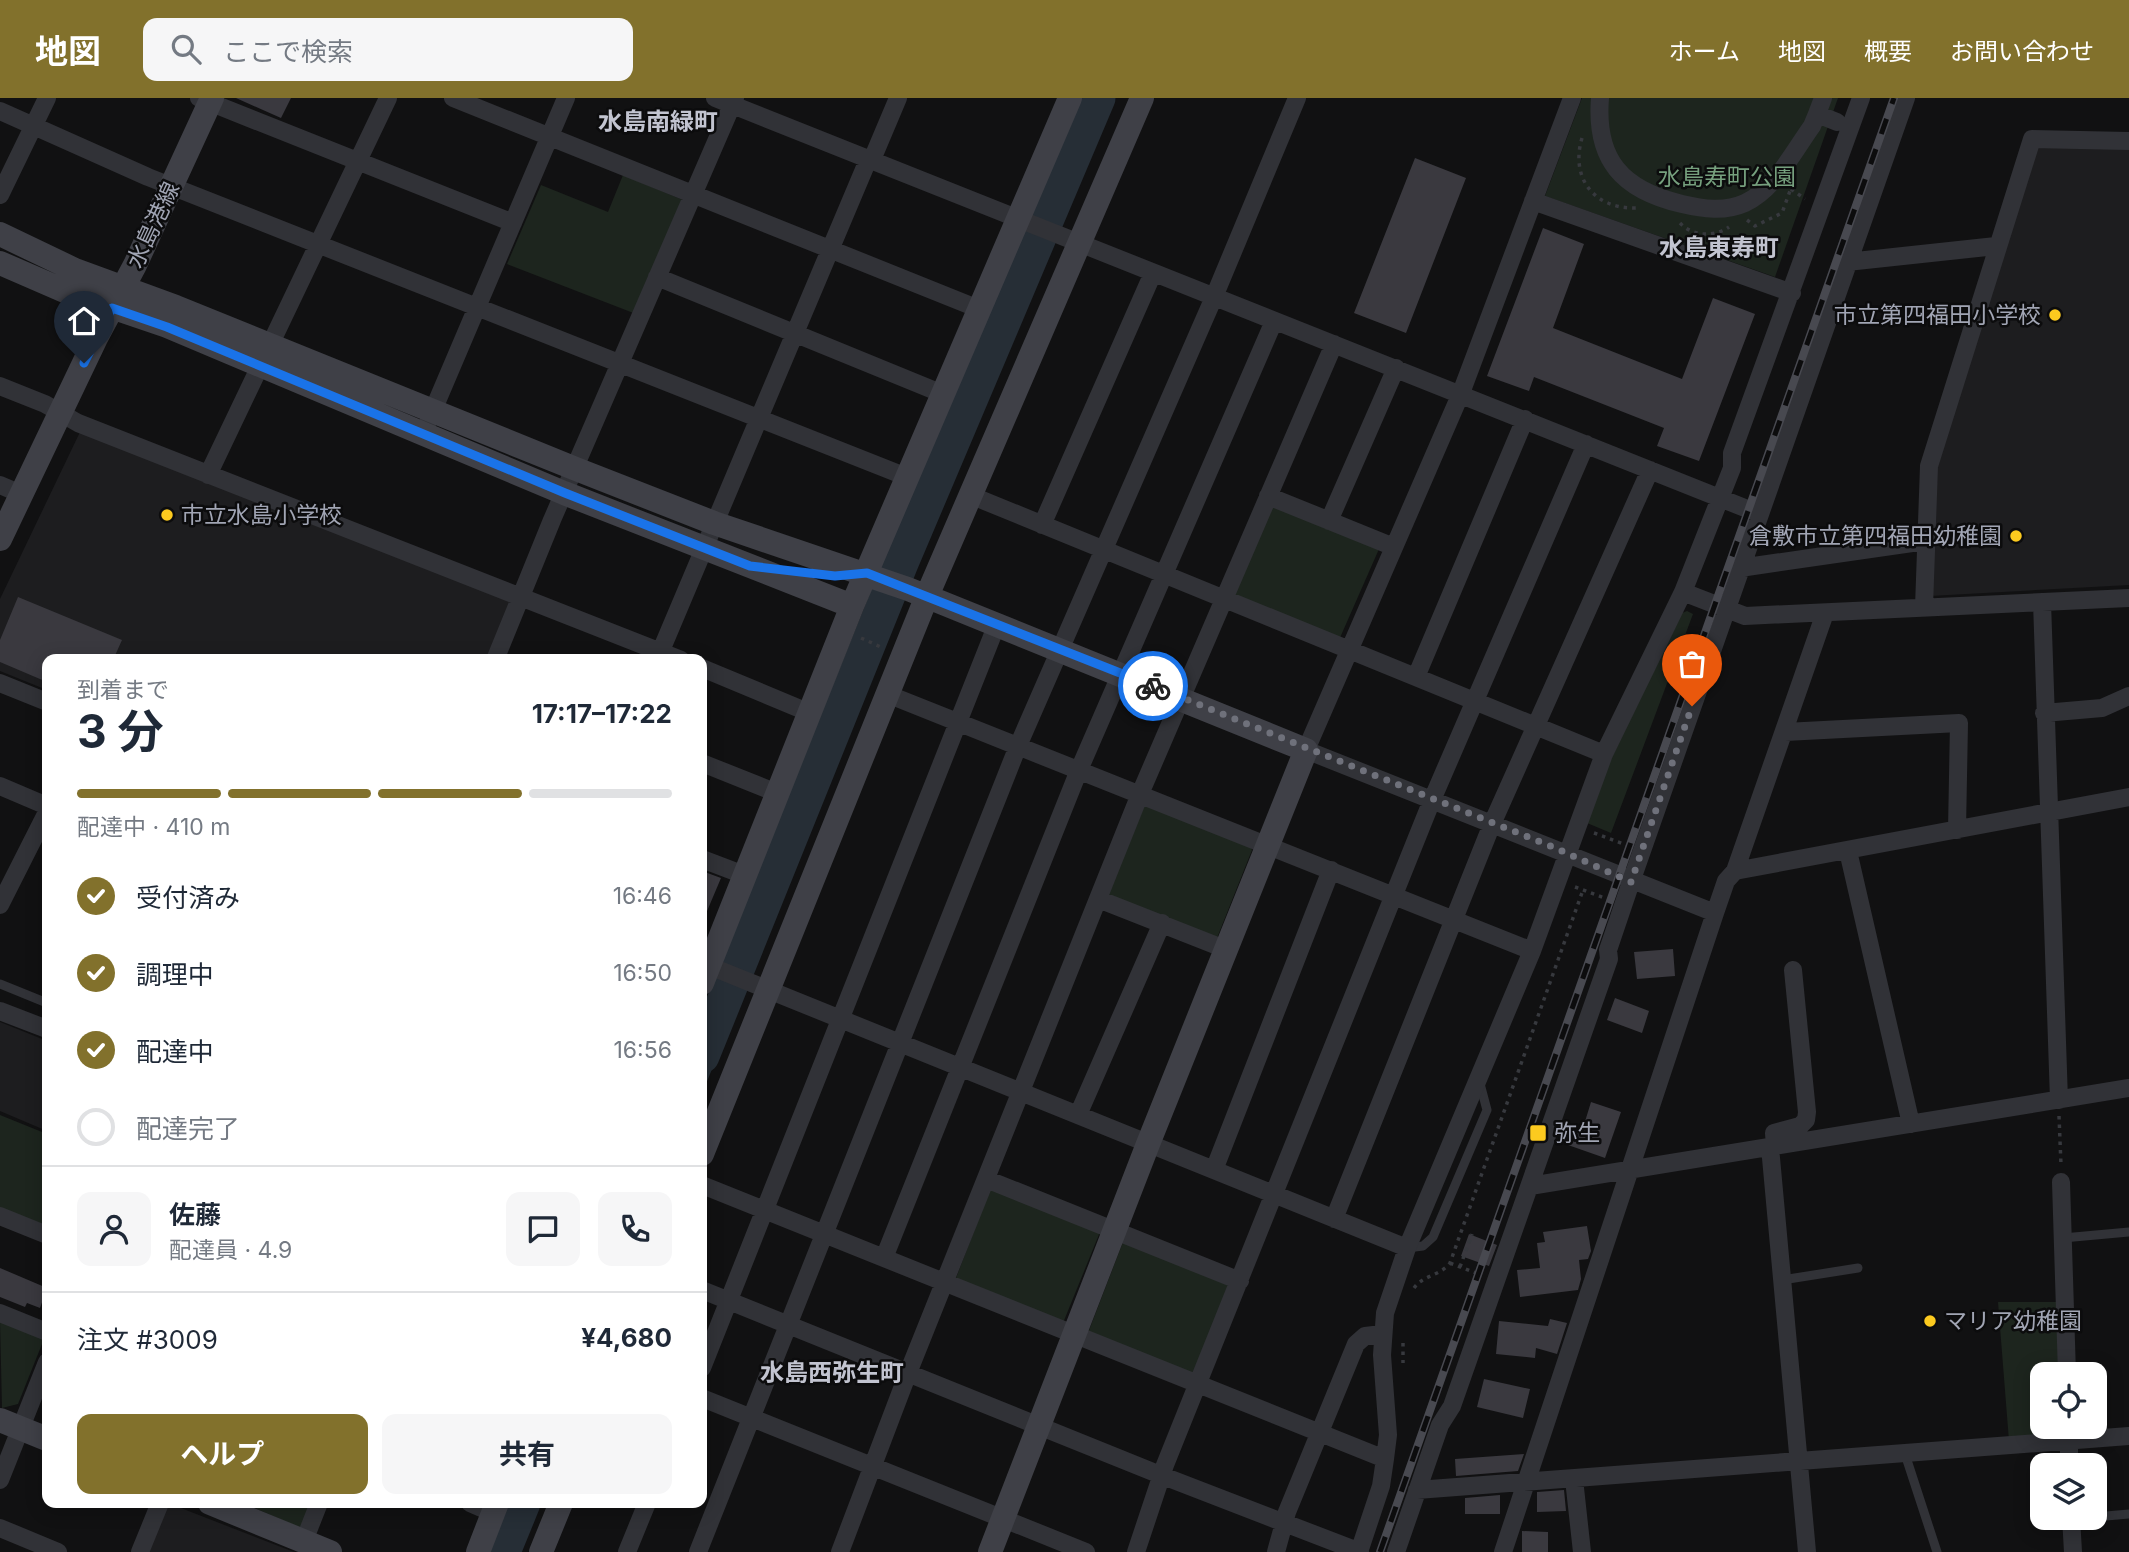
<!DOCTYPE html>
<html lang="ja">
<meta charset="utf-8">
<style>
:root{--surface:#fff;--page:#f6f6f7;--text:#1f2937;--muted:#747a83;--line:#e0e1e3;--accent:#82712c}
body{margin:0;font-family:Inter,"Noto Sans JP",sans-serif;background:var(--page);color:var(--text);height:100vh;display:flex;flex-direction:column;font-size:26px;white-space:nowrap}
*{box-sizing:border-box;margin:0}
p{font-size:23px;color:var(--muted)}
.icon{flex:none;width:38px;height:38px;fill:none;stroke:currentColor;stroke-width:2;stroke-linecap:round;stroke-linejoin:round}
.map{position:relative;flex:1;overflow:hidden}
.drawer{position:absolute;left:42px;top:556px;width:665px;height:854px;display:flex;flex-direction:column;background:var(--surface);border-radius:14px;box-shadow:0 4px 18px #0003}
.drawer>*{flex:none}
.controls{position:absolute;left:2030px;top:1264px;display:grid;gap:14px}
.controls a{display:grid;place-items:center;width:77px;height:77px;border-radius:14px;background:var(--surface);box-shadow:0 4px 18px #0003;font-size:35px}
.pin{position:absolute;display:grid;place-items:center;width:60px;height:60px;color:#fff;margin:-72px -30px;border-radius:50% 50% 50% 0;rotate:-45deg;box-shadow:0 0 7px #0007}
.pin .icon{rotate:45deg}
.courier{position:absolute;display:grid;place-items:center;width:70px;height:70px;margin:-35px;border:5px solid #1a73e8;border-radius:50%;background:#fff;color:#222;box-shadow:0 2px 9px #0007}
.headline em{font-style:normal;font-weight:700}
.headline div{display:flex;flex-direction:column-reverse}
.headline{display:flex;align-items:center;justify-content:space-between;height:119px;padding:0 35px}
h1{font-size:46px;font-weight:700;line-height:52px}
.bar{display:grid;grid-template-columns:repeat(4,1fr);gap:10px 7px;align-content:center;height:84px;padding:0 35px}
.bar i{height:9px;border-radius:5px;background:var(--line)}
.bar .active{background:var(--accent)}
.bar p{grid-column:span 4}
.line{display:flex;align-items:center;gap:18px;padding:0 35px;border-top:2px solid var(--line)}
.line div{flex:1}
.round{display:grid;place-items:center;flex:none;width:74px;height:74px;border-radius:14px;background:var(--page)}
ol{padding:0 35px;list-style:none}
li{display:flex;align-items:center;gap:21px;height:77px}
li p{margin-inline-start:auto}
li .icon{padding:7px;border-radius:50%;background:var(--accent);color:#fff;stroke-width:4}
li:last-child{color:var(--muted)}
li i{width:38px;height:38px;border:4px solid var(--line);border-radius:50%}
.cta{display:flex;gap:14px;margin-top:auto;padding:14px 35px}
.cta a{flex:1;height:80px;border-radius:14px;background:var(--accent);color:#fff;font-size:28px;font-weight:700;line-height:80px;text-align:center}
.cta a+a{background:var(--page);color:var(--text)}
header{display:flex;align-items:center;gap:42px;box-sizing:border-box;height:98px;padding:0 35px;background:var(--accent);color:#fff}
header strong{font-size:33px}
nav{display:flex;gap:38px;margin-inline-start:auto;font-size:24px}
.search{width:490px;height:63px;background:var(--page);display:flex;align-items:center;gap:18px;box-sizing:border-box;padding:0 24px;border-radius:14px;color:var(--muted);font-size:26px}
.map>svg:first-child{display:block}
.built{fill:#1d1d1f}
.green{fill:#1d251e}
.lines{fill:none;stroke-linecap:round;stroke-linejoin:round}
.stream{stroke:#262e36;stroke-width:6}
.river{stroke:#262e36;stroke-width:35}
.building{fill:#3a393f}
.path{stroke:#37393e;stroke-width:3.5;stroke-dasharray:3.5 5;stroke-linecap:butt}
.lane{stroke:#313237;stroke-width:9}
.street{stroke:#313237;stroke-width:18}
.secondary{stroke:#3f4047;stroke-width:24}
.rail-casing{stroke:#484950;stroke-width:8}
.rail{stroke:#0c0c0d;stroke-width:5;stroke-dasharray:16;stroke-linecap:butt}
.done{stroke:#6f717b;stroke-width:7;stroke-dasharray:0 12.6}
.route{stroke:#1a73e8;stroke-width:9}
.poi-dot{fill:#fcca1f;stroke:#0c0c0d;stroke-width:2.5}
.labels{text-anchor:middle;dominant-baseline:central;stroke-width:5;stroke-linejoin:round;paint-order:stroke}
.park-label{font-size:23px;fill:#76a07e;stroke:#0c0c0d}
.street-label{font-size:23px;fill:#a1a5b4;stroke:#0c0c0d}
.poi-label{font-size:23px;fill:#a1a5b4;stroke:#0c0c0d;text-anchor:start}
.neighbourhood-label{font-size:24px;font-weight:bold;fill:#c2c4d0;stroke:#0c0c0d}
</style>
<header>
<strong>地図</strong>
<div class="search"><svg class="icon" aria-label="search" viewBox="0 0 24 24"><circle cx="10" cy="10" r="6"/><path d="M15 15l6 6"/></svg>ここで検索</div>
<nav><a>ホーム</a><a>地図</a><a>概要</a><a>お問い合わせ</a></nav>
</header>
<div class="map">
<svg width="2129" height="1454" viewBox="0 0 2129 1454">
<rect width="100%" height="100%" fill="#111112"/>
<path class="built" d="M2037 47 2129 49V487L1930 498 1932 387Z
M80 334 512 503 488 562H47V592L0 573V501Z
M0 924 47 943V1033L0 1013Z
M168 1405 294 1454H146Z"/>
<path class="green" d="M1582 0H1838L1775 179 1545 98Z
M623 77 683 102 636 216 507 166 541 87 608 114Z
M1273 405 1379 451 1339 542 1232 497Z
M1687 513 1693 516 1611 735 1587 725 1610 663 1682 515Z
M1146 704 1249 747 1252 752 1217 840 1107 796Z
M0 1017 47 1036V1130L0 1110Z
M991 1089 1100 1134 1063 1225 956 1180Z
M1123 1144 1230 1188 1192 1277 1088 1235Z
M1998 1204H2059L2062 1276H2042V1328H2064L2057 1340 2009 1343Z
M0 1223 44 1241 18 1306 2 1310Z
M243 1405H314L303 1431Z"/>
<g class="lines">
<path class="stream" d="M904 484 1111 0
M702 988 900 494
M515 1454 536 1405"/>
<path class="river" d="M702 958 901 465 1098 0
M503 1454 523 1405"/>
</g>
<path class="building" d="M236 0H291L281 20Z
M1415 60 1466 80 1406 235 1354 215Z
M1543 130 1584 146 1553 230 1682 281 1713 200 1755 216 1699 363 1657 348 1664 330 1534 279 1529 293 1487 278Z
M18 499 122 542 113 562H47V584L0 564V542Z
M702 773 721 780 702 825Z
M1673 851 1675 878 1637 881 1634 854Z
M1615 900 1649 913 1642 935 1607 922Z
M1591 1004 1621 1014 1605 1060 1568 1047 1574 1027 1583 1030Z
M1587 1128 1591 1153 1588 1161 1579 1162 1581 1181 1578 1192 1520 1199 1517 1172 1540 1170 1537 1145 1545 1144 1543 1134Z
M1469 1136 1497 1147 1489 1168 1461 1158Z
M0 1170 47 1190 40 1210 27 1205 25 1209 0 1199Z
M1550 1221 1567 1225 1557 1256 1536 1250 1535 1260 1496 1256 1499 1223 1548 1228Z
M1484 1281 1530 1291 1523 1320 1477 1309Z
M1524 1356 1518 1373 1456 1378 1455 1361Z
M1564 1392 1566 1413 1537 1414V1394Z
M1500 1397V1416H1465V1400Z
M1522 1433 1548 1434V1454H1522Z"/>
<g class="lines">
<path class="path" d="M1582 40C1570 80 1594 111 1636 110
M1791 91 1805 101
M1747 122 1755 128 1782 115 1791 90
M1680 125C1693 139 1715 139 1729 129
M861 540 883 550
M1594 735 1626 747
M1575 789 1607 801
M2059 1018 2061 1067
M1450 1165 1481 1177
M1460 1169 1472 1136
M1414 1190C1423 1177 1440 1178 1450 1165L1583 792
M1403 1245V1265"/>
<path class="lane" d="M0 886 47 905
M2063 1140 2129 1134
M1407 1150 1423 1148 1433 1139 1487 1012 1479 982
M1782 1182 1858 1170
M1905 1356 1937 1454
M2095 1419 2129 1416
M2072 1422 2095 1419"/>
<path class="street" d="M199 0 513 125
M453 0 979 211
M715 0 1760 416
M1572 0 1461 295 1306 652 1715 815
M1600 0C1595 62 1622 92 1682 106 1703 111 1725 114 1745 105 1774 92 1794 53 1812 28L1817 16
M1823 0 1817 16 1837 24
M0 13 148 79 907 379
M871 64 898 0
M0 97 47 0
M1533 103 1792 195
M1847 164 1996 148
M657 179 943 296
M0 288 45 306 78 325 681 562
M429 322 566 0
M208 377 388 0
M0 387 21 396
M970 397 1604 656
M1268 398 1394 449
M1329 423 1396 270
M1042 427 1153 175
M1740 470 1926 443
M1683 494 1745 518 2129 500
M2042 504 2059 1002
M1924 509 1929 368 2032 41 2129 43
M495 562 552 422 735 0
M657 562 868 62
M702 570 810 615
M1416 579 1525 321
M0 585 47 604
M887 596 1532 853
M2044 615 2102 610 2129 598
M1785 634 1959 625 1957 732
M702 665 777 695
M0 688 47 708
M1848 753 1911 1026
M702 761 744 777
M1735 773 2129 699
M1098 801 1225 851
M0 807 47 714
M702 865 1407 1150
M0 913 47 931
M1078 1017 1162 825
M1775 1048 1774 1035 1800 1028 1806 1022 1807 1014 1793 872
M1770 1049 1807 1454
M1214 1072 1331 772
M986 1081 1240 1183
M2061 1084 2067 1276
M702 1087 1385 1361
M1530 1088 2129 990
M0 1118 47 1137
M1334 1121 1492 726 1650 372
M884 1160 1079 672 1274 223
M702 1192 1163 1378 1360 1454
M0 1215 47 1234
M702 1270 997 526
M702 1300 1086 1454
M2069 1367V1328
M1574 1381 1582 1454
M0 1382 47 1264
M1417 1392 2129 1338
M470 1405 493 1415
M2071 1419 2073 1454
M0 1430 58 1454
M304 1443 319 1405
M140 1454 160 1405
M627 1454 647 1405
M698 1454 1018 648 1214 199 1297 0
M840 1454 908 1275 1140 696 1334 246
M1136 1454 1165 1367 1432 702 1586 346
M1276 1454 1287 1414 1356 1246 1365 1238 1382 1236
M1359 1454 1381 1388 1385 1361 1388 1337 1382 1257 1385 1215 1407 1150 1532 853 1604 656 1683 494 1732 370V355L1861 0
M1396 1454 1440 1327 1452 1308 1609 861 1608 852 1631 784 1906 0
M1503 1454 1715 815 1726 783 1735 773 1825 515"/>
<path class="secondary" d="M0 136 75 172 176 209 576 371 714 425 908 491 1306 652 1148 1046 990 1454
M0 165 67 194 167 228 564 395 852 508
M0 441 96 240 135 167 212 0
M702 885 852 508 1070 0
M702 1056 927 498 1142 0
M0 1322 47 1341
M210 1405 330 1454
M478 1454 497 1405
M541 1454 561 1405"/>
<defs>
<path id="rail" d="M1380 1454 1894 0"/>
</defs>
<use href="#rail" class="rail-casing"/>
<use href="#rail" class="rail"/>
</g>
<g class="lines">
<path class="done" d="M1153 588 1553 749 1631 784 1692 608"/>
<path class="route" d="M84 265 112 210 167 229 565 395 750 468 835 478 867 475 1153 588"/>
</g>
<g class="poi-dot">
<circle cx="2055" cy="217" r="7"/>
<circle cx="167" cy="417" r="7"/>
<circle cx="2016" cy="438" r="7"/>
<rect x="1529" y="1026" width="18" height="18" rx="3.5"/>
<circle cx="1930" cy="1223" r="7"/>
</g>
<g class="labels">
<g class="park-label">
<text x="1727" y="79">水島寿町公園</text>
</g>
<g class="street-label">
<text transform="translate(153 127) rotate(-65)">水島港線</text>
</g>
<g class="poi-label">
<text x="2041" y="217" text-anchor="end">市立第四福田小学校</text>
<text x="181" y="417">市立水島小学校</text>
<text x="2002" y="438" text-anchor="end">倉敷市立第四福田幼稚園</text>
<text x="1554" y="1035">弥生</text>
<text x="1944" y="1223">マリア幼稚園</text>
</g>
<g class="neighbourhood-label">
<text x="658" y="23">水島南緑町</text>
<text x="1719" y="149">水島東寿町</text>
<text x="832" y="1274">水島西弥生町</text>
</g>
</g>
</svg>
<div class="controls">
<a><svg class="icon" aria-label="locate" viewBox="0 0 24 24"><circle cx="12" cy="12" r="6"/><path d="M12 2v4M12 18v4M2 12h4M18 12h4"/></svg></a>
<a><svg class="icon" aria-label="layers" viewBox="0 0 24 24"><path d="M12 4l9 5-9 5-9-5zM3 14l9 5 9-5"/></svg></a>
</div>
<div class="pin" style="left:1692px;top:608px;background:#ea580c"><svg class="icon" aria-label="bag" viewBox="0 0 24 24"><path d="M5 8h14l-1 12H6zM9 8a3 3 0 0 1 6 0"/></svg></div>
<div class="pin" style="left:84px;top:265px;background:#1f2937"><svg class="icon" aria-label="home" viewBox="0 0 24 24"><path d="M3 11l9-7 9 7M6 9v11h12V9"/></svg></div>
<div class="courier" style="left:1153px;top:588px"><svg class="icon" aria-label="bike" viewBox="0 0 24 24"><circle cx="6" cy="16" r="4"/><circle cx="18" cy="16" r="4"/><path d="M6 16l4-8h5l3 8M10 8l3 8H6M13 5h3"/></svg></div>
<section class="drawer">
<div class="headline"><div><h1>3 分</h1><p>到着まで</p></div><em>17:17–17:22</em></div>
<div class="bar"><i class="active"></i><i class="active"></i><i class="active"></i><i></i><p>配達中 · 410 m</p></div>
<ol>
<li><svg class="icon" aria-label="check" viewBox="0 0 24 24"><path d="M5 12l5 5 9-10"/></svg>受付済み<p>16:46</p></li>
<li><svg class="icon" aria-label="check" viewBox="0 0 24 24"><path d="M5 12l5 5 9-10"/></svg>調理中<p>16:50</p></li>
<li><svg class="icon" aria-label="check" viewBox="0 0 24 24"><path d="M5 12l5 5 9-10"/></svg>配達中<p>16:56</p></li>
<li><i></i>配達完了</li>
</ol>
<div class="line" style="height:126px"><a class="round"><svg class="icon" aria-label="person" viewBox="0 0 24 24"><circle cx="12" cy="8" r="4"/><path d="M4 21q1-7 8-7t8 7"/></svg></a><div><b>佐藤</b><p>配達員 · 4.9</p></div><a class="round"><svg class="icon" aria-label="chat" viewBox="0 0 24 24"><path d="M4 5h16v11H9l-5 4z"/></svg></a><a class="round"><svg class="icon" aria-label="phone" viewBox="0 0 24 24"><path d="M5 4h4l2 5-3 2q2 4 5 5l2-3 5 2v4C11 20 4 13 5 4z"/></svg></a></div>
<div class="line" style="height:91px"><div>注文 #3009</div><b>¥4,680</b></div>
<div class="cta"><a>ヘルプ</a><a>共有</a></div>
</section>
</div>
